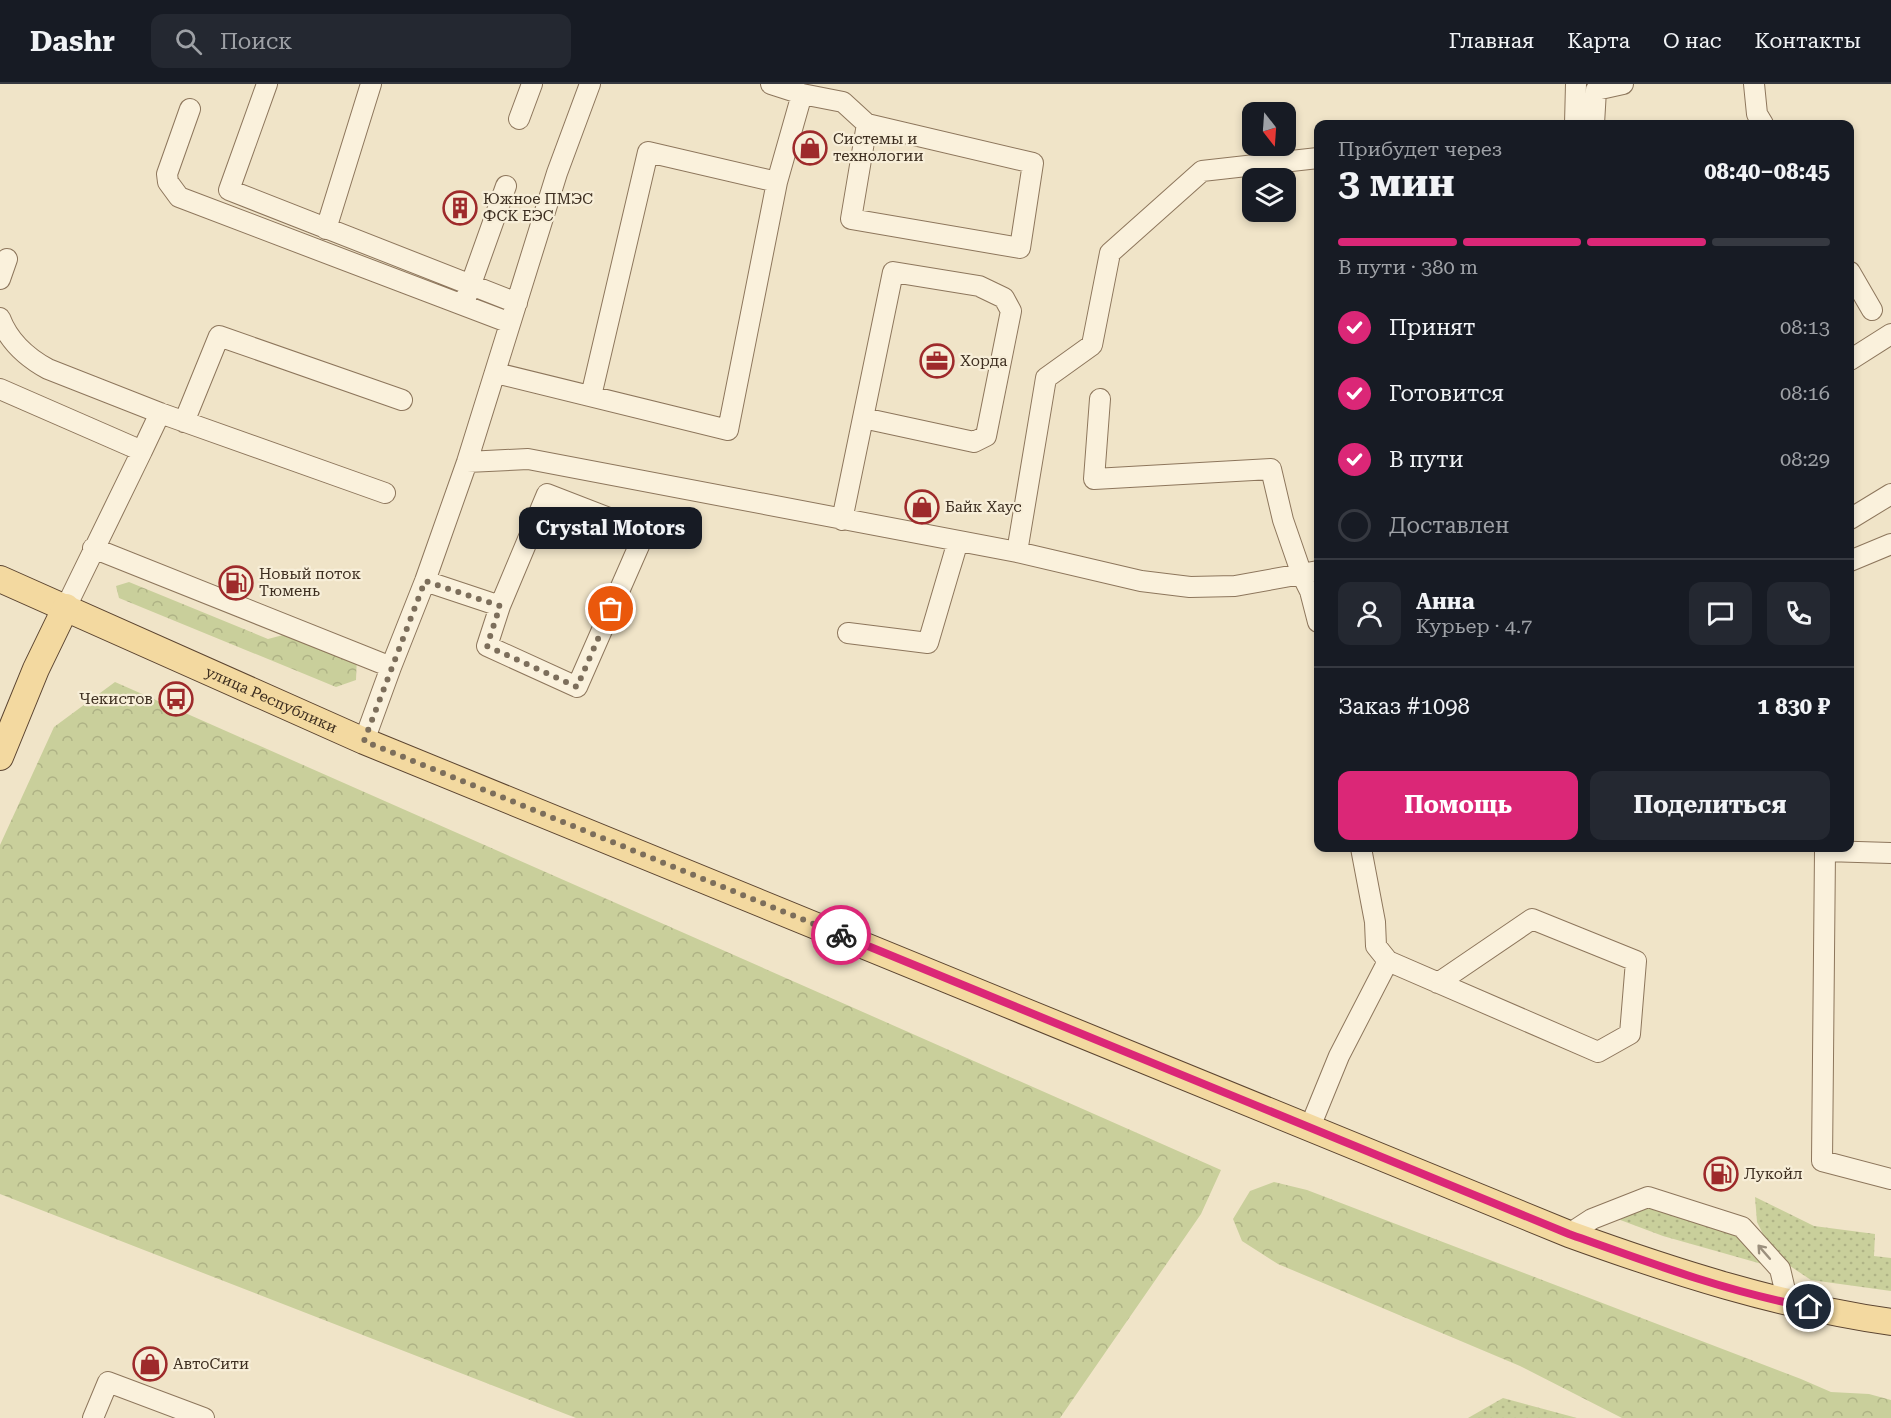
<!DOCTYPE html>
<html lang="ru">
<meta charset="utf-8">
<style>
:root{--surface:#171b24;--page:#242831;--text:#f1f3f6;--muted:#9ea1a6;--line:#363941;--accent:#db2777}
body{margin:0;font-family:"Roboto Serif",serif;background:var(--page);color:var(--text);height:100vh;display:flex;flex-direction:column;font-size:22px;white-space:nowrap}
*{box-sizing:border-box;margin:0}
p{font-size:20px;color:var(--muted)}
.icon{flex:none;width:33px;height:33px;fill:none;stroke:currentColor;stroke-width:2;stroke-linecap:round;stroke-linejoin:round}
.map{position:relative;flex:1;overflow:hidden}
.panel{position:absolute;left:1314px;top:36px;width:540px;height:732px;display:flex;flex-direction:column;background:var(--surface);border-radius:12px;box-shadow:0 3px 9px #0003}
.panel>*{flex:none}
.needle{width:39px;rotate:163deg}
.tools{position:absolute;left:1242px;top:18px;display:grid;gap:12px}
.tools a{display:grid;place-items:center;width:54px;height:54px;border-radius:12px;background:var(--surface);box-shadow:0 3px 9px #0003;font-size:30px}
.pin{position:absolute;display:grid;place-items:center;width:51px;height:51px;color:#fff;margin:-26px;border:3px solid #fff;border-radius:50%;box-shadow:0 2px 6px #0007}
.courier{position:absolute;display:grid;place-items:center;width:60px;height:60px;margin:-30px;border:4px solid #db2777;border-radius:50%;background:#fff;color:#222;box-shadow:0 2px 8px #0007}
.bubble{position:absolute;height:42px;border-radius:12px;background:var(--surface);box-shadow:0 3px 9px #0003;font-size:20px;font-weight:700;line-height:42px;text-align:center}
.head em{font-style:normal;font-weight:700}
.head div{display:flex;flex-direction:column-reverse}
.head{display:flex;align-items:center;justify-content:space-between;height:102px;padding:0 24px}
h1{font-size:39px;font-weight:700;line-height:45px}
.bar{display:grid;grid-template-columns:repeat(4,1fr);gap:9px 6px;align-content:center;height:72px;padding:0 24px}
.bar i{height:8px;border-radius:4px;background:var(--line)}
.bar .current{background:var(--accent)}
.bar p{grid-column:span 4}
.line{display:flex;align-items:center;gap:15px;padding:0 24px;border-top:2px solid var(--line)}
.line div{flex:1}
.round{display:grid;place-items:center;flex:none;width:63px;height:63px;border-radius:12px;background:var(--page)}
ol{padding:0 24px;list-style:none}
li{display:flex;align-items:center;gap:18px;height:66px}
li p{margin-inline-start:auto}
li .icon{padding:6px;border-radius:50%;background:var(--accent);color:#fff;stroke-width:4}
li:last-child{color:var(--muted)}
li i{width:33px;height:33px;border:3px solid var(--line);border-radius:50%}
.button{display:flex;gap:12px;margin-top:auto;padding:12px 24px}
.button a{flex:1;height:69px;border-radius:12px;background:var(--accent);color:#fff;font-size:24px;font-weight:700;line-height:69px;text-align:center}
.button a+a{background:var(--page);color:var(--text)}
header{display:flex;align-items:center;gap:36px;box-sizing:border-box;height:84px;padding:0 30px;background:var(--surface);border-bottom:2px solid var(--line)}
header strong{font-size:28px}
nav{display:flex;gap:33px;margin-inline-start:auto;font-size:21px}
.search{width:420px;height:54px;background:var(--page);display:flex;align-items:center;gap:15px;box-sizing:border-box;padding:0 21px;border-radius:12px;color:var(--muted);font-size:22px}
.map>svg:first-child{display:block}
.grass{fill:url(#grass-dots)}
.forest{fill:url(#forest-crowns)}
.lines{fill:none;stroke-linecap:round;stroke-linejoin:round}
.minor-casing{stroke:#8d765c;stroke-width:22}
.major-casing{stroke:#5b4430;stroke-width:28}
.minor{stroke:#faf1dc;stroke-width:20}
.major{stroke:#f3d9a0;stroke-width:26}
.oneway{stroke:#9c907e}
.done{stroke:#7c6e5b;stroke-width:6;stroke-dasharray:0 10.8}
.route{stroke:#db2777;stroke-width:8}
.labels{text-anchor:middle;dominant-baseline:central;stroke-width:4.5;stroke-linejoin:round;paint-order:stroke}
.poi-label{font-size:15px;fill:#3d2e20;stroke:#f7eed8;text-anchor:start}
.street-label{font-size:15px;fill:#3d2e20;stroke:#f7eed8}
</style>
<header>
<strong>Dashr</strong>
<div class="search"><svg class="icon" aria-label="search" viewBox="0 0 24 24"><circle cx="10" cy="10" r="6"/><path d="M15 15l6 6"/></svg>Поиск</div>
<nav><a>Главная</a><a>Карта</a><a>О нас</a><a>Контакты</a></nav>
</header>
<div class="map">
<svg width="1891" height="1334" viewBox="0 0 1891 1334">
<defs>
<pattern id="grass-dots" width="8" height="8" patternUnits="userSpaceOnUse" patternTransform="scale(1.5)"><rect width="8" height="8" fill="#c9cf9b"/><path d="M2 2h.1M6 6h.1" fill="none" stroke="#aeb285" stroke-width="1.8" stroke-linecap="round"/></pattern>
<pattern id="forest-crowns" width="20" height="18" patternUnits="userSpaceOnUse" patternTransform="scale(1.5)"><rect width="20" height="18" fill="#c9cf9b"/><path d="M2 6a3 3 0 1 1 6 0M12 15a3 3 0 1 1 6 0" fill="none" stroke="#aeb285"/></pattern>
</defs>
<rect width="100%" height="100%" fill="#f0e4c8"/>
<path class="grass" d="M1755 1113 1814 1142 1875 1150 1874 1172 1891 1174V1207L1811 1196 1787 1180 1765 1154 1757 1138Z
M1647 1123 1740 1151 1754 1165 1762 1180 1663 1152 1615 1134Z
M1503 1314 1577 1334H1468Z"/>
<path class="forest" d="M129 498 268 555 298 547 357 571 356 596 336 603 119 514 116 502Z
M115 598 1221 1086 1201 1130 1060 1334H576L0 1110V761L54 643Z
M1274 1098 1307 1106 1801 1295 1831 1308 1869 1310 1891 1316V1334H1622L1520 1282 1278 1180 1242 1157 1233 1135 1250 1107Z"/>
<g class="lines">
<defs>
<path id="minor" d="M267 0 229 106 517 219
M771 0 802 10 777 98
M1754 0 1757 30 1763 40
M802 10 843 18 867 40 1033 79 1020 164 851 135 867 40
M190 25 167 90 168 98 179 113 510 239
M519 35 532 0
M1575 40 1576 0
M1594 40 1596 6 1623 0
M326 145 371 0
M1850 188 1872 226
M0 195 7 175
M466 214 506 102
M0 234C9 258 26 273 48 285L160 329
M1850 276 1891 250
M496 289 728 346 777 98 648 68 591 312
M0 305 142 367 66 523
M1100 315 1094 395 1271 385 1283 436 1302 491 1310 507 1318 538
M184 338 219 252 402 316
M142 367 160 329 385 409
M467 378 528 375 1017 468 1141 497 1190 503 1235 502 1318 487
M547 410 645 448 577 603 487 562 500 522Z
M1850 435 1891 410
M842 436 893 188 979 202 1004 214 1011 227 986 352 974 358 863 334
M93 464 391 583 364 657
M1017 468 1046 294 1092 261 1110 169 1202 87 1318 74
M1850 477 1891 460
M425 497 500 522
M848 549 928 559 958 457
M391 583 425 497 467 378 557 89 590 0
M1891 769 1825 767 1822 1077 1891 1095
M1388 877 1598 968 1630 950 1636 877 1532 835 1438 899
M1310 1043 1339 972 1388 877 1376 862 1375 838 1361 764
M1569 1150 1592 1135 1648 1113 1742 1143 1780 1185 1788 1219
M93 1334 108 1298 204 1334"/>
<g id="major">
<path id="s1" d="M0 495 364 657 1569 1150C1674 1188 1780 1222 1891 1238"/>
<path d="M0 673 36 585 66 523"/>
</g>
</defs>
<use href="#minor" class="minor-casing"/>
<use href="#major" class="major-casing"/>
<use href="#minor" class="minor"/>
<use href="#major" class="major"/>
</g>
<defs><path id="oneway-shaft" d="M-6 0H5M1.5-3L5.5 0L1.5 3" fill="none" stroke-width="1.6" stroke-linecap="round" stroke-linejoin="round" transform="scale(1.5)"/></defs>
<use class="oneway" href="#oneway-shaft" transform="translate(1764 1168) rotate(-131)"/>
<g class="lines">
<path class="done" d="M611 525 577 603 487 562 500 522 425 497 364 657 841 851"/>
<path class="route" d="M841 851 1569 1150C1647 1178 1727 1208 1809 1223"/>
</g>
<defs>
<symbol id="shop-ring" viewBox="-11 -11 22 22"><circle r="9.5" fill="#f7eed8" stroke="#9e2a2b" stroke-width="1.5"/><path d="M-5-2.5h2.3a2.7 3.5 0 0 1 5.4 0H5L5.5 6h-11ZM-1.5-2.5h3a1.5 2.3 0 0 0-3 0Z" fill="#9e2a2b"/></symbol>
<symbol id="building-ring" viewBox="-11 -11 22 22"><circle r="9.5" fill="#f7eed8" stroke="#9e2a2b" stroke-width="1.5"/><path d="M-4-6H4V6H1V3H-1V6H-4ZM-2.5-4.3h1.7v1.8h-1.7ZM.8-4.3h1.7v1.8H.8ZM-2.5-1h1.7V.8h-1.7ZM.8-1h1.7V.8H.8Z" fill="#9e2a2b"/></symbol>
<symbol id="office-ring" viewBox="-11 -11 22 22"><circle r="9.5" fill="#f7eed8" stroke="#9e2a2b" stroke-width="1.5"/><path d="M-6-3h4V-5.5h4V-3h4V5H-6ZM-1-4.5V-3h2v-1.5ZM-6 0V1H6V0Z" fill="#9e2a2b"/></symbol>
<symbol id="fuel-ring" viewBox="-11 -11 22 22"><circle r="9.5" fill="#f7eed8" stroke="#9e2a2b" stroke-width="1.5"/><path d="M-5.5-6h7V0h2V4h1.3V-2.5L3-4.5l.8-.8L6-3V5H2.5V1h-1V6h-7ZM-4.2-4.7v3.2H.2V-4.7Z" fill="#9e2a2b"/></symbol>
<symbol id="bus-ring" viewBox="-11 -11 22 22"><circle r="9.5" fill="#f7eed8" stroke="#9e2a2b" stroke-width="1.5"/><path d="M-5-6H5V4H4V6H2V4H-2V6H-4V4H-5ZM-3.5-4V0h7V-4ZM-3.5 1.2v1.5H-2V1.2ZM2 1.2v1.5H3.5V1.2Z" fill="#9e2a2b"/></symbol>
</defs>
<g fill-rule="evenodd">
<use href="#shop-ring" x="791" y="45" width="38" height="38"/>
<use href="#building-ring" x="441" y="105" width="38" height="38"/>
<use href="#office-ring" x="918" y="258" width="38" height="38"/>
<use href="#shop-ring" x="903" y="404" width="38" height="38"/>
<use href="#fuel-ring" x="217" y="480" width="38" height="38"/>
<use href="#bus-ring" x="157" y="596" width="38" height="38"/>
<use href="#fuel-ring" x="1702" y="1071" width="38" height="38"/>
<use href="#shop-ring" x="131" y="1261" width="38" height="38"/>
</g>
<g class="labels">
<g class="poi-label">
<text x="833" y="55">Системы и<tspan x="833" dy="17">технологии</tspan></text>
<text x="483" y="115">Южное ПМЭС<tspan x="483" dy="17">ФСК ЕЭС</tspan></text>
<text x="960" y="277">Хорда</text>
<text x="945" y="423">Байк Хаус</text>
<text x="259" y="490">Новый поток<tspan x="259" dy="17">Тюмень</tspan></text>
<text x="153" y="615" text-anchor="end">Чекистов</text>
<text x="1744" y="1090">Лукойл</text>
<text x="173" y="1280">АвтоСити</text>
</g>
<g class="street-label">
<text stroke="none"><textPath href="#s1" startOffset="297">улица Республики</textPath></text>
</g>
</g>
</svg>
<div class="tools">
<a><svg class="needle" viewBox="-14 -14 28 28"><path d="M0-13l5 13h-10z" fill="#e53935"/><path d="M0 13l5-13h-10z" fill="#9ea1a6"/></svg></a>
<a><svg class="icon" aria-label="layers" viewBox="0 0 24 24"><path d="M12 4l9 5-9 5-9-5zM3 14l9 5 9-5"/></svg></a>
</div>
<div class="pin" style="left:611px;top:525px;background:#ea580c"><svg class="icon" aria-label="bag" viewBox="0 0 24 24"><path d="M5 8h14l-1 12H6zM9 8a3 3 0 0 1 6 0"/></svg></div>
<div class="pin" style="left:1809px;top:1223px;background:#1f2937"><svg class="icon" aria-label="home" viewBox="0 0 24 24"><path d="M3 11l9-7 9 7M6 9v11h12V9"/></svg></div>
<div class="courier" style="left:841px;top:851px"><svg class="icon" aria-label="bike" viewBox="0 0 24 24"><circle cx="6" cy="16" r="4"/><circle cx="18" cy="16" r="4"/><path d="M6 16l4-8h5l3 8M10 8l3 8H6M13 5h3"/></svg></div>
<div class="bubble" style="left:519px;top:423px;width:183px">Crystal Motors</div>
<section class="panel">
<div class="head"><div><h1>3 мин</h1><p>Прибудет через</p></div><em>08:40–08:45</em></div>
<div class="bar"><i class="current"></i><i class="current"></i><i class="current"></i><i></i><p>В пути · 380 m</p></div>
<ol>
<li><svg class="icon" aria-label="check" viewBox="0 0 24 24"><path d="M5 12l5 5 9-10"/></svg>Принят<p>08:13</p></li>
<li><svg class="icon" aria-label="check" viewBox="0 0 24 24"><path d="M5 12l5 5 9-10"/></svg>Готовится<p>08:16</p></li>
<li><svg class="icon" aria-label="check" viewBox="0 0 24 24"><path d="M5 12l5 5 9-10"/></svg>В пути<p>08:29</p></li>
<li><i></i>Доставлен</li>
</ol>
<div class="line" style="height:108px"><a class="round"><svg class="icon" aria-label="person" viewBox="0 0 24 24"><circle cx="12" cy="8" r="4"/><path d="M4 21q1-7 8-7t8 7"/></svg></a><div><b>Анна</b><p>Курьер · 4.7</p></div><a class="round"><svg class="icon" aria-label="chat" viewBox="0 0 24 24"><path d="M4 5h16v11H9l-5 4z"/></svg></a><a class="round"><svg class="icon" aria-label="phone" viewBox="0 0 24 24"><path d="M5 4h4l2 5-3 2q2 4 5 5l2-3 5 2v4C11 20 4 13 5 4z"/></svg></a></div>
<div class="line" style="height:78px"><div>Заказ #1098</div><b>1 830 ₽</b></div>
<div class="button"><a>Помощь</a><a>Поделиться</a></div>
</section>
</div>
